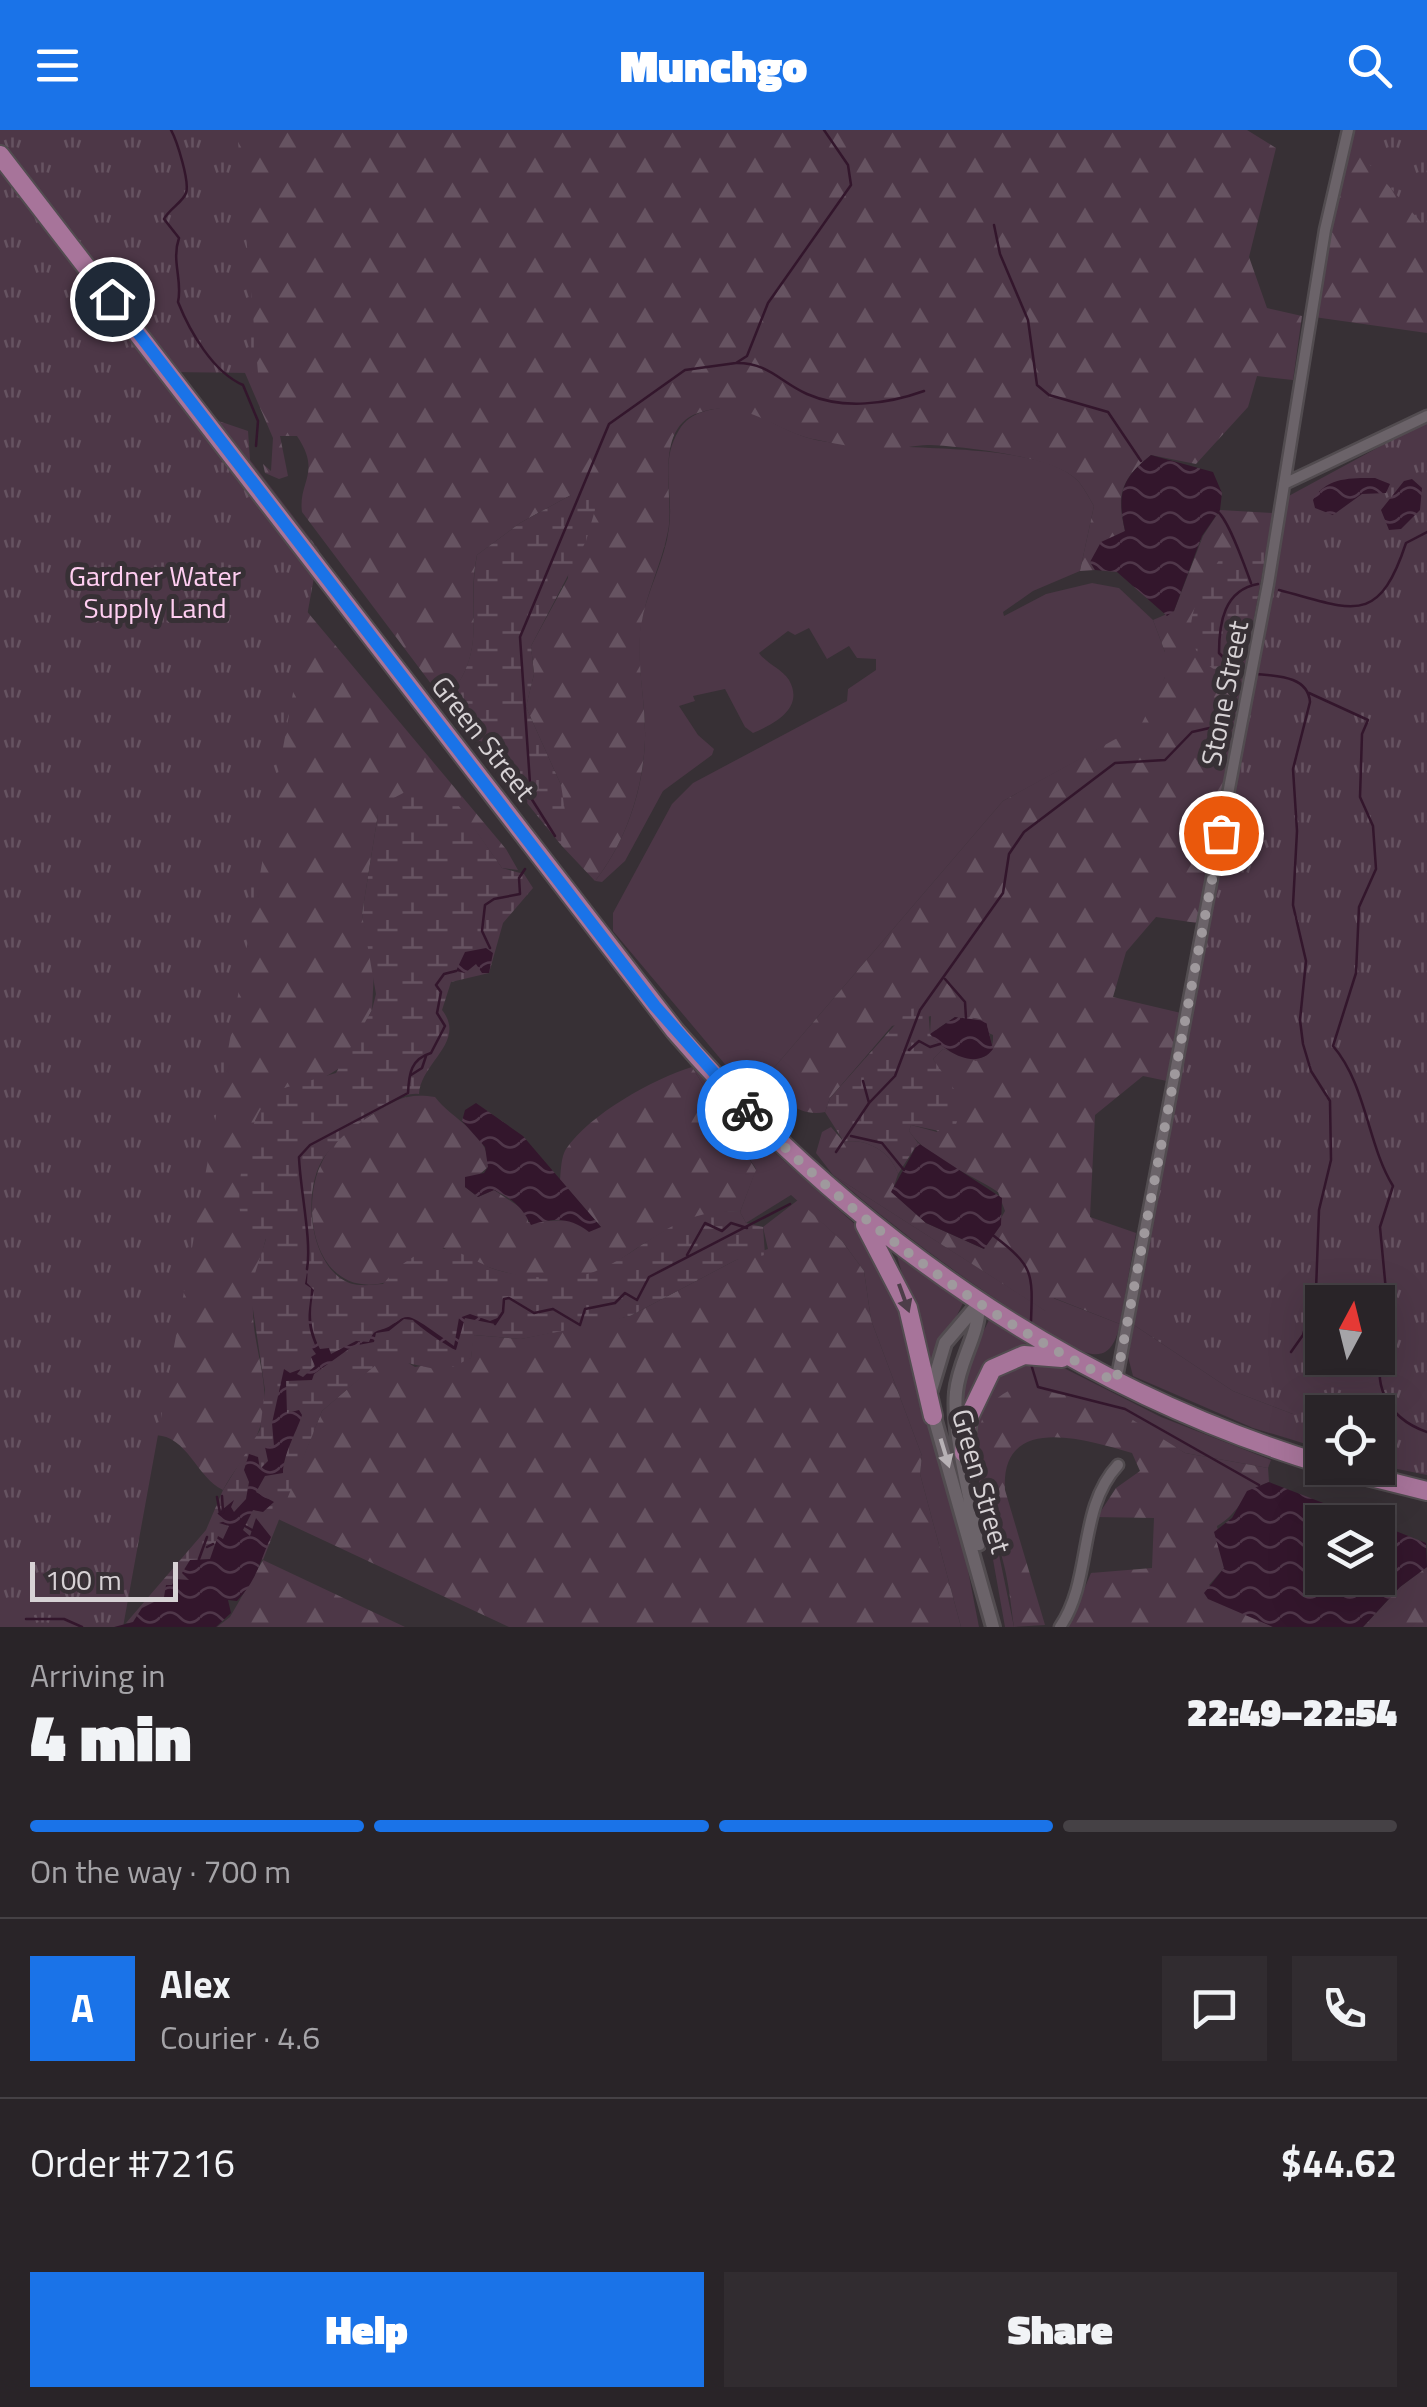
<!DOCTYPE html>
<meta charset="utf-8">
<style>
:root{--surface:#292428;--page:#312c30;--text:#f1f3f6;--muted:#a5a4a8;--line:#454145;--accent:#1a73e8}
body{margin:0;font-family:"Titillium Web",sans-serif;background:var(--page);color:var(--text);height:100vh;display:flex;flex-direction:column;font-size:38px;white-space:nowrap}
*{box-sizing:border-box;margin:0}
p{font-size:32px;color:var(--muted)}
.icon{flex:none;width:55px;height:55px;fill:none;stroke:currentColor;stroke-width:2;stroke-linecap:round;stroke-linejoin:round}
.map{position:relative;height:1497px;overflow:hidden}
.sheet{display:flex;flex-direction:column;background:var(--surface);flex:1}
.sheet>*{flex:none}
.needle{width:65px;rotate:7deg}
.tools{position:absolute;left:1305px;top:1155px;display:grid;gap:20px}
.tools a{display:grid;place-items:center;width:90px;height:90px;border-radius:0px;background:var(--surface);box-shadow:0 10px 40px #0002,0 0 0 2px var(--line);font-size:50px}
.scale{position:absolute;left:30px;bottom:25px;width:148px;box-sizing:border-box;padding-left:10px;border:5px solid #d7d2d5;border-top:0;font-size:28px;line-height:35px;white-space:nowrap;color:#d7d2d5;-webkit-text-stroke:8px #373035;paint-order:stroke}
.pin{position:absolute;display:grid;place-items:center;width:85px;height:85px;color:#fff;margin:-42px;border:5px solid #fff;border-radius:50%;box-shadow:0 2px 10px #0007}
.courier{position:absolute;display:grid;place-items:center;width:100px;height:100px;margin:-50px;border:8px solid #1a73e8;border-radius:50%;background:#fff;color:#222;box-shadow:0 2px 12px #0007}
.head em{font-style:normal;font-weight:800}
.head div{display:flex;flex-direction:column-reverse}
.head{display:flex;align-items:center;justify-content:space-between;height:170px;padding:0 30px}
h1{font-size:65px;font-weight:800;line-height:75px}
.bar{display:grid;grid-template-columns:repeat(4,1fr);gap:15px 10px;align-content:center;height:120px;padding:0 30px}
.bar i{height:12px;border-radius:8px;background:var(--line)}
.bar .current{background:var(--accent)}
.bar p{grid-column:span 4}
.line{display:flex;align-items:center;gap:25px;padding:0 30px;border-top:2px solid var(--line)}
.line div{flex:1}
.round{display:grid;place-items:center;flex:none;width:105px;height:105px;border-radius:0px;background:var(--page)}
.primary-button{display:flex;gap:20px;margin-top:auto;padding:20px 30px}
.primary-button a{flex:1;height:115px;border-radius:0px;background:var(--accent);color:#fff;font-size:40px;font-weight:800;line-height:115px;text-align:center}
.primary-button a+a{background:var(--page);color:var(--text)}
header{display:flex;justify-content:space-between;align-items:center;height:130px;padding:0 30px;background:var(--accent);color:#fff;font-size:45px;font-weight:800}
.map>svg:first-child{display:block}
.grass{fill:#4d3747}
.forest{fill:url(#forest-firs)}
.wetland{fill:url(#wetland-marsh)}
.park{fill:url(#park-tufts);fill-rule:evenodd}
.water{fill:url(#water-waves)}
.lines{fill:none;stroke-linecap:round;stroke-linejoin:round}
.stream{stroke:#33162c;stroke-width:2.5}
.minor-casing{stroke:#524c50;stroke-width:15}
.tertiary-casing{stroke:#524c50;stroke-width:18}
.trunk-casing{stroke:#524c50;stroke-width:22}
.minor{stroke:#6b6369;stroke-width:10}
.tertiary{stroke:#6b6369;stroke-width:12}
.trunk{stroke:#a7749a;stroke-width:18}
.oneway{fill:#4d3e49}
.oneway2{fill:#b7b1b5}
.done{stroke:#9f999d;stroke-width:10;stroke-dasharray:0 18}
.route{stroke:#1a73e8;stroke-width:12}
.labels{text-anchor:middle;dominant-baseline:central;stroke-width:10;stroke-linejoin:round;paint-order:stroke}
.park-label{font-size:28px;fill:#ffcef1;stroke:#373035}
.street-label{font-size:28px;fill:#d7d2d5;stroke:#373035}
</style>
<header><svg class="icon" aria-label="menu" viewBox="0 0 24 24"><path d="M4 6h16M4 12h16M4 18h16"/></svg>Munchgo<svg class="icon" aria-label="search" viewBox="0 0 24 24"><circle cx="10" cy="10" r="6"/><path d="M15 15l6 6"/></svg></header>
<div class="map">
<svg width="1427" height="1497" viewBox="0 0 1427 1497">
<defs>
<pattern id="forest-firs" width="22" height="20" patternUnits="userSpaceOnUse" patternTransform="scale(2.5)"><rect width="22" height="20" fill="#4d3747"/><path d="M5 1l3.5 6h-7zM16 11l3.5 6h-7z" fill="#665361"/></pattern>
<pattern id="wetland-marsh" width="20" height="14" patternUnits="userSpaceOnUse" patternTransform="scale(2.5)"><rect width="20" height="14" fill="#4d3747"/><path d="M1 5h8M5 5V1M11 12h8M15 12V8" fill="none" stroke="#665361"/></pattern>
<pattern id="park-tufts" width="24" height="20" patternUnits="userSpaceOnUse" patternTransform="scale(2.5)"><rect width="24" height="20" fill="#4d3747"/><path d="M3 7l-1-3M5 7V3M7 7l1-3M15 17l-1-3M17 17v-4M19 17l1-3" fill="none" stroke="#665361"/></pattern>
<pattern id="water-waves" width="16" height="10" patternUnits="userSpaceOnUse" patternTransform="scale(2.5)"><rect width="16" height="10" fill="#33162c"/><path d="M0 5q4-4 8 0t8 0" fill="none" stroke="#50374a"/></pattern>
</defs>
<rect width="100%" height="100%" fill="#373035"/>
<path class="grass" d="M732 276C763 284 785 303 816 310 876 323 1036 308 1077 350 1084 357 1089 368 1094 376L1080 441 1033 461 1003 482 1004 486 1046 464 1092 453 1119 458 1153 490 1165 522V547L1156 572 1141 596 1003 671 761 953 755 970 613 801V783L672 674 693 653 847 571 848 559 876 540V529L857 528 849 516 827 529 809 498 795 505 788 501 759 523C767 534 782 539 789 550 805 578 774 594 753 603L745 597 725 559 693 566 695 571 679 576 698 605 714 619 712 625 663 661 625 731 602 752 595 751C626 712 644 658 645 608 646 570 635 531 641 493 647 461 665 430 669 398 674 364 659 332 679 300 691 280 711 280 732 276Z
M692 937 764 1013 858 1097 892 1150 959 1394 979 1497H961L920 1344 922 1326 871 1190 864 1141 842 1111 791 1065 746 1093 740 1082 756 1039Z
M833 1045 1046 1181 1053 1168 1120 1194C1117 1208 1111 1227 1092 1224 1074 1221 1053 1205 1038 1196 965 1151 898 1101 833 1045Z
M897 1126 963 1173 930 1240Z
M989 1190 1028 1215V1219L1018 1220 964 1283 960 1282 970 1229Z
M1134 1195 1233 1261 1293 1284V1310L1253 1298 1133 1246 1128 1227Z
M1048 1230 1161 1287 1271 1330 1268 1338 1185 1323 1093 1271 978 1323 1014 1497H1005L971 1306 991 1252 1017 1231Z"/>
<path class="forest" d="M217 0H1247L1276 18 1249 127 1267 178 1302 186 1293 250 1257 246 1248 277 1196 334 1151 325C1121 349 1116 364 1125 401L1090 432 1095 440 1080 441 1094 376C1089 368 1084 357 1077 350 1054 326 966 317 931 315 916 314 901 320 886 319 864 319 840 315 818 310 773 302 746 266 698 283 652 299 675 368 668 401 662 433 646 463 641 496 636 534 646 572 645 610 643 659 626 712 595 751L561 715V655L526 577 534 544 531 516 568 448 571 365 520 393 477 425C465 479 491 523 444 571L302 382C298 351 322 343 297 306H280L288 346 279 349 265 343 263 334 271 341 273 308 239 229Z
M1353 0H1427V203L1314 187Z
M0 50 294 466 506 719 518 740 502 738 453 669 378 684 362 784 374 840 372 880 343 936 256 989 240 1060 260 1106 266 1108C259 1135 252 1156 253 1184 254 1223 274 1262 259 1300 252 1321 233 1340 223 1360 196 1347 188 1306 155 1305Z
M1220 380 1273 383 1197 793 1156 787 1126 822 1113 867 1181 883 1167 951 1143 946 1095 985 1090 1087 1136 1103 1120 1194 1054 1168 1047 1182 833 1045 816 1023 822 1002 831 997 844 1012C867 1008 891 1022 898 1044L892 1062 926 1093 984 1119 1005 1081 998 1062C968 1042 930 1031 909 1001L911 995 937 1002 945 948 933 929 943 919C965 927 994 940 993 905L955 887 930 904 931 886 892 896 830 968 825 982C801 988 779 968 761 953L1003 671 1141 595 1165 547V522L1153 490 1174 481 1203 406Z
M692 937 756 1040 740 1082C693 1078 653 1107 615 1133 564 1166 493 1143 444 1118 426 1129 399 1151 378 1154 313 1163 299 1074 323 1030 333 1011 355 994 373 984 397 969 407 963 435 967 452 990 491 1004 488 1037L465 1057 478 1067 494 1060 527 1082 528 1092 568 1090 601 1097 560 1050C561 1040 561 1027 566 1019 590 984 653 949 692 937Z
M798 1070 842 1111 864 1141 871 1190 922 1326 920 1344 961 1497H509L278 1389 322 1281 384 1227 400 1228 415 1237 471 1228 473 1205 521 1209 630 1186 736 1130 768 1119 763 1097Z
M1020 1256 1093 1271 1117 1280 1185 1323 1268 1338 1269 1352C1243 1361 1240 1383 1217 1396L1224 1438 1209 1455 1273 1497H1068L1091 1443 1152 1438 1154 1388 1097 1387 1116 1358 1140 1341 1132 1323C1085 1309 1000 1283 1005 1360L1045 1495 1014 1497C1011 1476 1009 1455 1004 1435 991 1379 943 1282 1020 1256Z
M263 1430 405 1497H217L230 1487Z
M1427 1437V1497H1363L1400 1457Z"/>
<path class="wetland" d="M571 365H593L595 380 586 411 531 516 534 544 526 577 561 655 565 681 561 715 444 571C490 524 466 479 477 425L520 393Z
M1251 416 1267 417 1243 547 1234 550C1168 522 1190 475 1221 427Z
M407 661 454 669 502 738 524 744 533 758 503 793 489 843 451 852 442 880C467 912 421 932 419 964 403 962 391 973 378 981 358 993 339 1007 325 1026 302 1057 308 1131 345 1151 355 1157 371 1155 383 1154 398 1137 415 1120 440 1119 456 1117 480 1135 497 1140 519 1146 542 1149 565 1148 632 1144 661 1075 740 1082L746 1093 763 1097 765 1125 736 1130 630 1186 603 1193 521 1209 474 1205 471 1228 444 1241 384 1228 322 1281 263 1430 244 1416 238 1377 234 1402 158 1497 126 1493 206 1400 223 1360 260 1300 265 1260 250 1159 266 1109 244 1100C231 1064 246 989 274 961L336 943 372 880 376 864 362 784 378 684 386 672Z
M928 877 930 903C952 892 961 882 986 891L993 919 976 931 943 919 933 929 963 972 953 1004 911 995 909 1001 918 1013 898 1044C891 1022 867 1008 844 1012L825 982 830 968 909 879Z"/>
<path class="park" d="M0 0H237L258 243 167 242 198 284 248 301 250 330 319 420 123 1497H0Z
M1348 0H1427V99L1346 8Z
M1427 291V1345L1378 1335V1282H1322V1319L1293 1310V1284L1233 1261 1134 1195 1285 368ZM1322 1172H1378V1228H1322Z"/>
<path class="water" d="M1151 325 1213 342 1222 363 1220 380 1202 406 1174 481 1167 486 1117 442 1095 440 1090 432 1101 412 1125 401C1117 364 1121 349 1151 325Z
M1375 348 1390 354 1386 363 1362 364 1333 385 1315 378 1313 370C1326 347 1351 348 1375 348Z
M1412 349 1422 358 1420 380 1401 399 1389 400 1381 380 1404 351Z
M486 818 493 823 489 843H482L476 834 465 843 456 841 465 822Z
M955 887 986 891 993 919C976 942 944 921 930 904Z
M476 973 523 1006 601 1097 589 1102C570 1087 553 1088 531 1095 522 1077 513 1069 494 1060L478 1067 465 1057V1047L484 1043 488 1037 485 1017 462 991 465 980Z
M918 1013 1002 1068 1001 1095 984 1119 926 1093 891 1062Z
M308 1136 307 1153 314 1160C309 1182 310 1199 320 1219L329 1218 331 1224 356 1211 369 1212C374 1200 375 1202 386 1198 394 1195 399 1187 408 1187 416 1187 447 1211 454 1216L459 1188 470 1184 490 1191 500 1187 495 1194 465 1188 456 1220C451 1219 416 1195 413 1190L404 1189 389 1201 376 1203 374 1212 353 1216 314 1244 312 1250 286 1251 287 1283 299 1280 302 1285C296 1303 283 1325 283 1343L265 1346 256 1362 274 1372 263 1382 253 1380 243 1400 250 1406 256 1388 271 1407C259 1433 258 1448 237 1471L228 1470 231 1483 216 1497H114L133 1492 142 1478 164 1467 166 1455H172L175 1449 189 1450 182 1443 190 1430 210 1429 218 1406 223 1409 229 1396 219 1393 225 1391 217 1384 234 1370 231 1377 234 1382 246 1369 249 1352 244 1340 249 1324 258 1327 260 1339 268 1331 265 1317 274 1316 272 1293 284 1239 290 1243 301 1239 297 1244 303 1247 315 1236 311 1227 316 1224 311 1217 315 1215C304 1188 310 1183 311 1158L305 1154Z
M1269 1352 1373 1392H1322V1448H1378V1394L1426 1413 1427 1437 1400 1457 1363 1497H1273L1208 1469 1204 1463 1224 1438 1214 1402 1232 1388 1247 1361Z"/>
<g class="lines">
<path class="stream" d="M171 0C177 11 190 52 186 63 183 72 169 79 164 89L179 108C171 131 183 151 178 172 190 202 213 242 243 255L258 291 256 316
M994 95 1000 124 1028 190 1037 255 1049 265 1108 282 1141 331
M737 233C769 233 780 252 807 264 843 280 888 274 924 261
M1217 381C1229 390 1245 437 1251 453
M1279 460C1352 479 1378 498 1406 413L1427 402
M1256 544C1277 546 1308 546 1310 572L1293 639 1297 701 1293 775 1306 831 1300 890 1303 914 1311 941 1330 971 1331 1030 1319 1080 1316 1160 1303 1205 1291 1222
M1309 563 1368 590 1362 604 1360 667 1373 696 1376 739 1359 777 1356 843 1333 916C1366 954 1368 1016 1393 1056L1380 1097 1386 1161 1380 1191 1388 1211C1368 1250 1386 1288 1427 1302
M555 706 531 668 520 507 609 294 685 240 736 233 747 226 768 173 851 55 848 35 824 0
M490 818 482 801 485 775 494 769 520 764 519 748 525 739
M945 849 965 872 966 888
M909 920 919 911 930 917 940 914
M411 945 422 938 426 926
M863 951 869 973
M851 1006 882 1013 904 1040
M836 1022 869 973 895 946 920 880 1003 763 1009 724 1024 702 1115 633 1165 630 1192 602 1214 597 1239 561 1235 539 1219 523C1219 493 1224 460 1258 454
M994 1106C1033 1136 1033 1142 1031 1191
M687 1125 705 1093 722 1101 731 1093 747 1098
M307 1139C312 1111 300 1059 299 1027L310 1015 408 963C409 943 411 929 431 923L445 896 437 883 441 862 436 855 444 844 456 841
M495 1194 503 1182 504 1169 509 1168 534 1183 553 1179 580 1195 585 1179 615 1173 625 1163 637 1170 649 1147 790 1074
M1031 1234 1038 1257 1125 1279 1259 1355
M222 1366 223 1382
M217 1367 220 1383
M245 1396 252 1400
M207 1417 213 1414
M199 1429 207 1407
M26 1489H64L82 1497"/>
<defs>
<path id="minor" d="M1284 354 1427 286
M1116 1252 1268 454 1325 100 1348 0
M1060 1497C1093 1449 1077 1379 1118 1335"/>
<path id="tertiary" d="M979 1173C979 1206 959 1230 956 1262 952 1303 971 1371 979 1414
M931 1260 945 1213 979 1173
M932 1280 993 1497"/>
<path id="trunk" d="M0 25 675 901C848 1102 1067 1256 1322 1334
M865 1095 908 1178 933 1286
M964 1323 968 1289 992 1239 1024 1225 1062 1228
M1335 1338 1427 1361"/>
</defs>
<use href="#minor" class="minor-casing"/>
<use href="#tertiary" class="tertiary-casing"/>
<use href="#trunk" class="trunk-casing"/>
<use href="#minor" class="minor"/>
<use href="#tertiary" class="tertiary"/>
<use href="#trunk" class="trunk"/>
</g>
<defs><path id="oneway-solid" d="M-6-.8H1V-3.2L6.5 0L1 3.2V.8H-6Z" transform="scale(2.5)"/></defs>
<use class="oneway" href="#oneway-solid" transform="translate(904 1168) rotate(70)"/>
<use class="oneway2" href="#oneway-solid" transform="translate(945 1323) rotate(73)"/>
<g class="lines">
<path class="done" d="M747 980C855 1090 978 1184 1116 1252L1221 703"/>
<path class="route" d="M112 169 655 876 747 980"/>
</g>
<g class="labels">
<g class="park-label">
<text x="155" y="445">Gardner Water<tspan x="155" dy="32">Supply Land</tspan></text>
</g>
<g class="street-label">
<text transform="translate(1224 563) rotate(-79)">Stone Street</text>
<text transform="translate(484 608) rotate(52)">Green Street</text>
<text transform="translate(982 1351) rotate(74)">Green Street</text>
</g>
</g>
</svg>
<div class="tools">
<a><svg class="needle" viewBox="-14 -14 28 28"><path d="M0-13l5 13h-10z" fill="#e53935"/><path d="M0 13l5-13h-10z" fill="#a5a4a8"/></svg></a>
<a><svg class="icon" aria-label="locate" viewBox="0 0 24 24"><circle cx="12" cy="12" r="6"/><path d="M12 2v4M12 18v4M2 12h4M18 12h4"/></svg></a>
<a><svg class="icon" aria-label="layers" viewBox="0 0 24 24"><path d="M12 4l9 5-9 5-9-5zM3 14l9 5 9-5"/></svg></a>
</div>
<div class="scale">100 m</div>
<div class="pin" style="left:1221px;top:703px;background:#ea580c"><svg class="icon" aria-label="bag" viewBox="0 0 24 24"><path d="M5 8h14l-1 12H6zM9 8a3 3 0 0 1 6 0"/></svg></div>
<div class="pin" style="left:112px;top:169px;background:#1f2937"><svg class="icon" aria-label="home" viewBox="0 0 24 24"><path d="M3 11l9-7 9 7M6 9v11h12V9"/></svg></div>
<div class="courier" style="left:747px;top:980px"><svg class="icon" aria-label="bike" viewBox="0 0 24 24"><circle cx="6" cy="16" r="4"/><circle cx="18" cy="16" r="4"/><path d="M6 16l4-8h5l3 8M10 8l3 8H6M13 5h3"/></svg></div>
</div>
<section class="sheet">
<div class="head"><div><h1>4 min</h1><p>Arriving in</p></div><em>22:49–22:54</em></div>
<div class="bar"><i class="current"></i><i class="current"></i><i class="current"></i><i></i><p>On the way · 700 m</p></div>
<div class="line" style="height:180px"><b class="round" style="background:var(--accent);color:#fff">A</b><div><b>Alex</b><p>Courier · 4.6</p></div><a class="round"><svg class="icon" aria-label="chat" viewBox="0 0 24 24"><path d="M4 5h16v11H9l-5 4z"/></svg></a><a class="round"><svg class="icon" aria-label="phone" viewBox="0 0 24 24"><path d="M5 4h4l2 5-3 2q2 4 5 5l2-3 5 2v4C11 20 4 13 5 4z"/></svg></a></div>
<div class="line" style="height:130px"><div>Order #7216</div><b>$44.62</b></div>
<div class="primary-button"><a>Help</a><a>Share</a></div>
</section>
